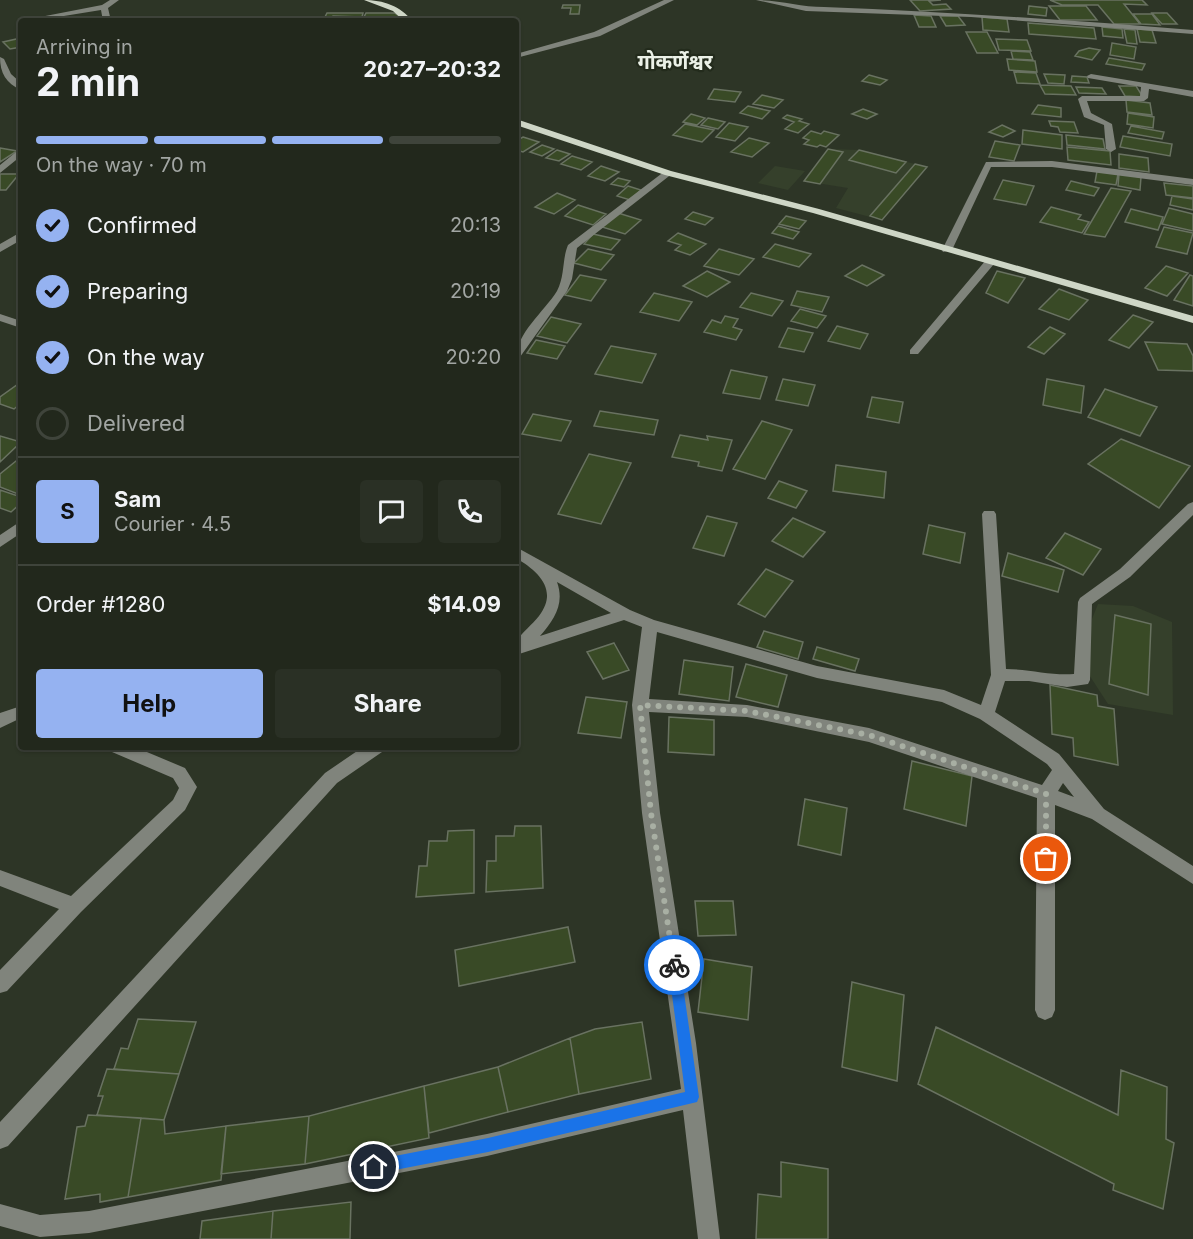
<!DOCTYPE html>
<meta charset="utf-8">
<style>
:root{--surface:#22281c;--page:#2a3025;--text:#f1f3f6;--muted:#a2a6a3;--line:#3f443b;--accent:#95b2f1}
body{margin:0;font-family:Inter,"Noto Sans Devanagari",sans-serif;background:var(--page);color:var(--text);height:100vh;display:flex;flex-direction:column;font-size:22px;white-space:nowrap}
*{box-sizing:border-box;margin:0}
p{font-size:20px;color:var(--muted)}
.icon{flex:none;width:33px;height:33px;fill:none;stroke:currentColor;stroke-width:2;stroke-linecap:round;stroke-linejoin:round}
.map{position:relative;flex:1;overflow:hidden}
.sheet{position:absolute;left:18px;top:18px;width:501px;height:732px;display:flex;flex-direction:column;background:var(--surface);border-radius:6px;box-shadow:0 2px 4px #0004,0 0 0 2px var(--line)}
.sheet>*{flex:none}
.pin{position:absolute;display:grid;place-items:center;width:51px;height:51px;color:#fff;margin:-26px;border:3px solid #fff;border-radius:50%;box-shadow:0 2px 6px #0007}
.courier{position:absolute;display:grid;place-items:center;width:60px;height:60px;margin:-30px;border:4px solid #1a73e8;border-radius:50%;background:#fff;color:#222;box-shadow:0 2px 8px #0007}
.overview em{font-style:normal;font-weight:700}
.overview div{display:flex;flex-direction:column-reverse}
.overview{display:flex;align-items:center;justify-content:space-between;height:102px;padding:0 18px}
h1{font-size:39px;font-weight:700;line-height:45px}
.bar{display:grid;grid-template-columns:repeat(4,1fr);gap:9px 6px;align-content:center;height:72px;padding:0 18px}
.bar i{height:8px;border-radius:4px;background:var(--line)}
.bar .on{background:var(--accent)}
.bar p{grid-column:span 4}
.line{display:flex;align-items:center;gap:15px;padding:0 18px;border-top:2px solid var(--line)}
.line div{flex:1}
.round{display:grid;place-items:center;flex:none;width:63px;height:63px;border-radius:6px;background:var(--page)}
ol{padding:0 18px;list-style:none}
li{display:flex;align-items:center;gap:18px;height:66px}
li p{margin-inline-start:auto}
li .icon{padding:6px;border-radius:50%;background:var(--accent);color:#111;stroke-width:4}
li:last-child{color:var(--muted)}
li i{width:33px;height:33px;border:3px solid var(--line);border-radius:50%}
.button{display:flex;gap:12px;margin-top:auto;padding:12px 18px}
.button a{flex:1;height:69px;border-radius:6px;background:var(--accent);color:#111;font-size:24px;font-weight:700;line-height:69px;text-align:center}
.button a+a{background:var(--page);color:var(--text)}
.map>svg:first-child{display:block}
.built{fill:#35402b}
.building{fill:#394a26;stroke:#697261;stroke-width:1.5}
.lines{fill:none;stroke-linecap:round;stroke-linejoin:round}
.minor{fill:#80847c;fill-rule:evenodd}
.major{fill:#ced6c6;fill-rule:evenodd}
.route{fill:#1a73e8}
.done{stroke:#a8afa3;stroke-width:6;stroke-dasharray:0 10.8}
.labels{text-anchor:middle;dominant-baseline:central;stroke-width:4.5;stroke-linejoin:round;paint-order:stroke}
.far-district-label{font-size:20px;font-weight:bold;fill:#ebf1e7;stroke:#232b1c}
</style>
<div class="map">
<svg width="1193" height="1239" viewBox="0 0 1193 1239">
<rect width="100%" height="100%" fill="#2d3526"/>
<path class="built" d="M828 149 859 150 927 167 882 220 836 208 848 188 804 181Z
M775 166 805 171 788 190 758 183Z
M1098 604 1133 606 1172 622 1173 715 1108 704 1084 667 1092 619Z"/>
<path class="building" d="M910 0H941L929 1 933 5 946 4 951 9 920 11Z
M1050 0H1142L1147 5 1124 4 1140 24H1114L1098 5H1062Z
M563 5H580L579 14H570L571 8H562Z
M1029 6 1047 8 1046 16 1028 14Z
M1049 6H1086L1097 20H1060Z
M327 13H363L362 17 333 16 330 21H356H323Z
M366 13H395L406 20 396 21 390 17H364Z
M1152 13H1167L1177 24H1162Z
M1133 14H1152L1160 25 1141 24Z
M914 15 931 16 936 27H919Z
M940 16H958L965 25 946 26Z
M982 17 1007 19 1009 32 983 30Z
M1028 23 1094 28 1096 39 1029 34Z
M1102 27 1122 29 1123 38 1103 36Z
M1124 29 1135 30 1137 44 1127 43Z
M1137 29 1152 30 1156 43 1140 42Z
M966 32H987L998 53H977Z
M21 38V47L10 49 3 42Z
M996 39 1027 40 1031 51 999 50Z
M1112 43 1136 47 1134 59 1110 55Z
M1089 48 1100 50 1092 60 1075 56 1079 51Z
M1011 51 1030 52 1033 60 1013 59Z
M1109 58 1145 64 1142 70 1106 64Z
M1007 59 1035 61 1037 72 1009 70Z
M1014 72 1036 73 1040 84 1017 83Z
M1044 74 1065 75 1064 84 1048 83Z
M869 75 887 80 880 85 862 81Z
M1072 76 1087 77 1089 83 1071 82Z
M1040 85 1071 86 1076 95 1045 94Z
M1119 86H1136L1143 97 1125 96Z
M1076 87 1102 88 1106 94 1079 93Z
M714 89 741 92 735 102 708 99Z
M762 95 783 100 774 108 753 104Z
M1126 100 1150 103 1152 115 1127 112Z
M1038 105 1061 108V117L1032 114Z
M748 106 770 111 762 119 740 113Z
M863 109 877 114 867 119 852 114Z
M1128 113 1154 117 1153 128 1127 124Z
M691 114 705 118 697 125 683 122Z
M787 115 802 119 799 121 809 124 798 133 785 129 794 122 783 118Z
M708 118 725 122 718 129 701 125Z
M1049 121 1074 122 1078 133 1060 132 1058 127 1051 126Z
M729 123 748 127 735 141 716 137Z
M685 124 714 130 702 142 673 135Z
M1002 125 1015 131 1003 137 989 132Z
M1131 126 1164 132 1162 139 1128 133Z
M1023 130 1062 135V149L1022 144Z
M811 131 821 134 824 131 839 135 826 147 820 145 817 147 804 144 809 140 803 138Z
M1066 135 1103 139 1105 149 1067 145Z
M1123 136 1172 144 1170 156 1120 147Z
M523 137 539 142 523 152 516 150V141Z
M749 138 769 143 752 157 731 152Z
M995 141 1020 145 1014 161 989 157Z
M542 145 554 149 542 156 530 152Z
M1067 147 1110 151 1111 165 1068 160Z
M0 148 17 151 0 162Z
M828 149 843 152 820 184 804 181Z
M557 150 570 154 559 161 546 158Z
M859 150 906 162 896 173 849 160Z
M1119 154 1148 158 1149 172 1119 168Z
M572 156 592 162 581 170 561 164Z
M915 164 927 167 882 220 870 216Z
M601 166 619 172 605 181 588 176Z
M1097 171 1118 174 1116 185 1095 182Z
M0 174H19L6 190H0Z
M1119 174 1141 177 1140 190 1118 186Z
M618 178 630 181 624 187 611 184Z
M1003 180 1034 186 1026 205 994 199Z
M1071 181 1099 188 1094 196 1066 190Z
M1164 183 1193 186V198L1166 195Z
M628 186 641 190 630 200 617 196Z
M1111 188 1131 191 1105 237 1084 234Z
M557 193 575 200 554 214 535 207Z
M1172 196 1193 199V210L1170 205Z
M578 205 606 214 593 225 565 216Z
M1051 207 1081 215 1078 219 1089 222 1082 233 1040 222Z
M1169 208 1193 214V231L1162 224Z
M1131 209 1163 217 1158 230 1125 222Z
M693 212 713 218 705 225 685 219Z
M618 213 641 220 625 234 602 227Z
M786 216 806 221 799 229 779 224Z
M778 226 799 232 793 239 772 233Z
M1164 227 1193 233 1187 254 1156 247Z
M678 233 706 244 690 255 675 250 681 245 668 241Z
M593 234 620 240 611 250 584 244Z
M775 244 811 254 799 267 763 257Z
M588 249 614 255 601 270 574 263Z
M719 249 754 259 739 275 704 266Z
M862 265 884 275 867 286 845 276Z
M1166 266 1188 273 1167 296 1145 288Z
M707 271 730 282 707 297 683 286Z
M997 271 1025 278 1008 303 986 293Z
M580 275 606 280 591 301 565 295Z
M1190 275 1193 276V306L1174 300Z
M1059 289 1088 300 1069 320 1039 309Z
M797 291 829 297 822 312 791 305Z
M654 293 692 302 679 321 640 312Z
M751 293 783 301 772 316 740 307Z
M800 309 826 316 817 328 791 321Z
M1133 315 1153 322 1129 348 1109 340Z
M725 316 738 319 733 327 742 330 736 340 704 332 712 320 721 323Z
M551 317 581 324 567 343 537 336Z
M837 326 868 334 860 349 828 341Z
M1050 327 1065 334 1044 354 1028 347Z
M788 328 813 333 804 352 779 347Z
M536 340 565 346 557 359 527 353Z
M1145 342 1187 344 1193 356V371L1158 370Z
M611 346 656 354 642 383 595 374Z
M731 370 767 377 760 399 723 393Z
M783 379 815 385 808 406 776 400Z
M1047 379 1084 386 1081 413 1043 405Z
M21 382V403L14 409 0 404V397Z
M1105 389 1157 407 1140 436 1088 417Z
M872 397 903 402 899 423 867 417Z
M600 411 658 420 654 435 594 426Z
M533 414 571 421 561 441 522 434Z
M762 421 792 430 765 479 733 469Z
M680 435 708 440 707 436 732 440 722 471 698 466 699 462 672 457Z
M0 436 21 442 0 462Z
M1121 439 1190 466 1159 508 1088 464Z
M589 454 631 463 601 524 558 514Z
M21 457V492L18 494 0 487V474Z
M836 465 886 472 884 498 833 491Z
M779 481 807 491 796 508 768 498Z
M0 490 21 497V503L11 512 0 508Z
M707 516 737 523 724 556 693 548Z
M793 518 825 532 803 557 772 541Z
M929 525 965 533 960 563 923 554Z
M1065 533 1101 549 1083 575 1046 558Z
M1008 553 1064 570 1058 592 1002 576Z
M766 569 793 581 765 617 738 604Z
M1115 615 1151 624 1148 695 1109 684Z
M764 631 803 642 798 659 757 647Z
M614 643 629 670 603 679 587 652Z
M817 647 859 659 855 671 813 659Z
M684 660 733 667 729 701 679 694Z
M746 664 787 675 778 707 736 697Z
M1050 685 1097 695 1098 706 1114 709 1118 765 1074 756 1073 738 1052 734Z
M586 697 627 702 621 738 578 733Z
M669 717 714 720V755L668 752Z
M912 761 972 776 966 826 904 809Z
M805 799 847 808 841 855 798 845Z
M515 826H541L543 888 486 892 487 861H496V836H514Z
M474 830V893L416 897 419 866H427L429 841H447L448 831Z
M695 901H733L736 935 698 936Z
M568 927 575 962 459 986 455 950Z
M704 959 752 967 748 1020 698 1012Z
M852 982 904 995 897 1081 842 1067Z
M138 1019 196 1022 179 1074 114 1069 121 1048 128 1049Z
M642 1022 651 1079 579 1094 570 1038 595 1029Z
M936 1027 1118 1115 1121 1070 1167 1087 1166 1139 1174 1143 1163 1209 1113 1190 1114 1184 918 1084Z
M570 1038 579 1094 508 1112 498 1067Z
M498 1067 508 1112 429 1133 424 1086Z
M107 1069 179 1074 164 1120 97 1115 103 1096H98Z
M424 1086 429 1138 305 1164 309 1116Z
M88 1115 141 1118 128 1197 100 1202V1194L65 1199 77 1127 85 1126Z
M309 1116 305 1164 221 1174 226 1126Z
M141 1118 164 1120 165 1134 226 1126 221 1180 128 1197Z
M781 1162 828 1169V1239H756L758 1194 781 1197Z
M351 1202 350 1239H271L273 1211Z
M273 1211 271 1239H200L202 1221Z"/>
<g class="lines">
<path class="minor" d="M110 0H119L108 8 111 21H103L101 10 39 20 35 18 102 5Z
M664 0H674L600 36 516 58V54L594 32Z
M756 0C779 0 801 7 824 7 947 12 1070 20 1193 30V34L971 17 806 11Z
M0 57 4 59 11 74 21 83V90C6 83 0 73 0 57Z
M1091 74 1193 91V97L1149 89 1148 98 1144 101H1087L1091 113 1112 124 1116 149 1111 152 1106 149 1104 125 1084 117 1078 99 1082 96H1140L1141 87 1088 78 1087 76Z
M21 148V156L0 173V165Z
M1052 161 1193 179V185L1052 167H991L952 250 943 252 942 250 986 162Z
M665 171 673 173 577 248 572 279 567 291 520 357 516 359C516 333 544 312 557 291 565 276 562 259 568 245Z
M21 232V240L0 252V244Z
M990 259 995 262 994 264 918 354H910V350L986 260Z
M0 314 21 321V328L0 321Z
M1193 502V515L1130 577 1092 604 1090 680 1088 684 1067 687 1029 681H1005L995 712 1059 754 1104 809 1193 866V884L1092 819 1055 805V1010L1052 1017 1045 1020 1038 1017 1035 1010 1037 798 869 742 747 717 649 712 660 813 696 1043 720 1239H698L683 1110 487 1156 89 1233 40 1237 0 1226V1204L40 1215 89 1211 487 1134 681 1089 642 813 632 705 642 627 624 620 516 655V642C522 632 532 625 539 616 559 590 538 571 516 558V547L630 610 654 620 817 666 944 690 981 705 991 675 982 514 984 511H994L996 514 1006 669C1029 669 1052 676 1074 674L1078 602 1080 598 1120 569 1188 504ZM557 582 611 613 540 636C554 620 565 604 557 582ZM657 632 817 678 942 702 980 719 1047 764 1052 770 1042 785 869 728 747 705 649 699ZM1063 783 1074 797 1058 791Z
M21 521V533L0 547V535Z
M21 706V718L0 728V713Z
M110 747H135L185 768 197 787 185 810 81 912 7 991 0 993V970L59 909 0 886V870L71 896 173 800 179 788 173 778 112 752Z
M363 747H384L382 752 337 783 8 1146 0 1149V1122L325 773Z"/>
<path class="major" d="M364 0C383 0 401 6 412 21H404L393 11Z
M516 119 671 171 819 209 1193 316V323L813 213 665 175 516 125Z"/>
</g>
<path class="route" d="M674 959 680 965 699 1097 697 1102 488 1152 374 1174 369 1172 367 1167 369 1162 374 1160 488 1138 685 1092 668 965Z"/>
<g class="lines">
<path class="done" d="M674 965 651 813 640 705 747 711 869 735 1046 794V859"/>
</g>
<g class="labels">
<g class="far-district-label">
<text x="675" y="62">गोकर्णेश्वर</text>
</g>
</g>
</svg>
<div class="pin" style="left:1046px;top:859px;background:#ea580c"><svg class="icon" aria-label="bag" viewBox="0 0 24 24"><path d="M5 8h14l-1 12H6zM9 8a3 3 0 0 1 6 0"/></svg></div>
<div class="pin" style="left:374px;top:1167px;background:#1f2937"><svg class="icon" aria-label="home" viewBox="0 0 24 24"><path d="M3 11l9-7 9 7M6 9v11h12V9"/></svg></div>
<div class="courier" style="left:674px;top:965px"><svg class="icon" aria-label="bike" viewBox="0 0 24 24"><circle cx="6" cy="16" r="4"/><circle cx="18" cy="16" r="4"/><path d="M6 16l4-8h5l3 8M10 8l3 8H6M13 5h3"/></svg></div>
<section class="sheet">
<div class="overview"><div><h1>2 min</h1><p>Arriving in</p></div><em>20:27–20:32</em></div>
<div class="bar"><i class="on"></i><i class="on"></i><i class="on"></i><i></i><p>On the way · 70 m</p></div>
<ol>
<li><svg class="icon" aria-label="check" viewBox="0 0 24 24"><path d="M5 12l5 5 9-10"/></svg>Confirmed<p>20:13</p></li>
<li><svg class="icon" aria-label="check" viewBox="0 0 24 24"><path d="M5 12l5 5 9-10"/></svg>Preparing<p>20:19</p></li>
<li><svg class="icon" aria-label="check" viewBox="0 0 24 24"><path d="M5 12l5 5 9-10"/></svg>On the way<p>20:20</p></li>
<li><i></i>Delivered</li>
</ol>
<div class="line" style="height:108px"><b class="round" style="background:var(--accent);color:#111">S</b><div><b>Sam</b><p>Courier · 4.5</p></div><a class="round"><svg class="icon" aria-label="chat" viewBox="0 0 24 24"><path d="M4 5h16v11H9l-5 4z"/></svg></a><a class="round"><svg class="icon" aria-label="phone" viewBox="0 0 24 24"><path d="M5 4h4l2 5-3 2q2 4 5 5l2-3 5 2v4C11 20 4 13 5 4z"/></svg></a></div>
<div class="line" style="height:78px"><div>Order #1280</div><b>$14.09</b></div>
<div class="button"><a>Help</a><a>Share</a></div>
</section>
</div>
